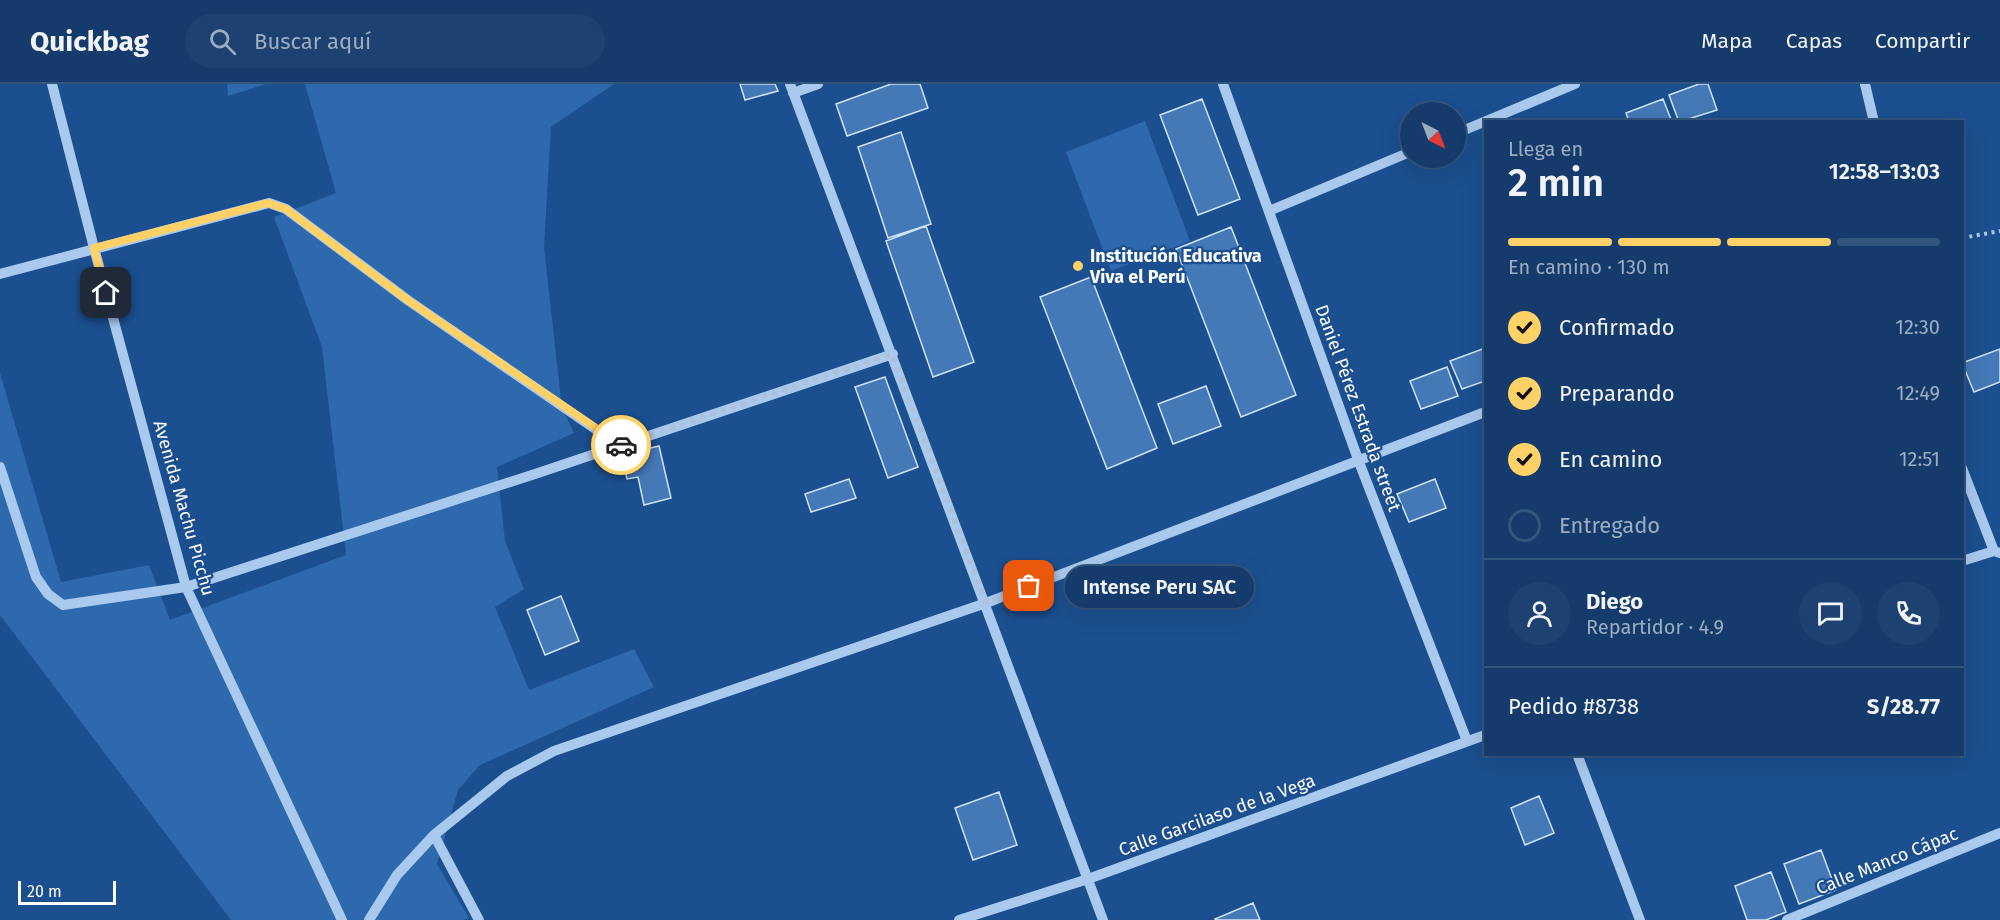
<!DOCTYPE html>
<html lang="es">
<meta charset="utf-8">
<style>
:root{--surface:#143b6b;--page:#1d4271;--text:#f1f3f6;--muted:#9dadc1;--line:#33557e;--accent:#ffd166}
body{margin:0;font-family:"Fira Sans",sans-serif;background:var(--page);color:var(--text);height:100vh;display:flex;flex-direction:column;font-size:22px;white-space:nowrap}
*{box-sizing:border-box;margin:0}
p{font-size:20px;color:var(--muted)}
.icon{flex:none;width:33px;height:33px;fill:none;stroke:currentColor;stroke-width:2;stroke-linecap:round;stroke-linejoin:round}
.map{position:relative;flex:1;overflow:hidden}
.side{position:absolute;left:1484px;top:36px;width:480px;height:636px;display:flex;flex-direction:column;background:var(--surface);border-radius:0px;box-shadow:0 6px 24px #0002,0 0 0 2px var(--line)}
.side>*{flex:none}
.needle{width:39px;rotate:138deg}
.fabs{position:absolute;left:1400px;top:18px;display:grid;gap:12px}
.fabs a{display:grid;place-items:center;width:66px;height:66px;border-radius:50%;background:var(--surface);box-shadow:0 6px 24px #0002,0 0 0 2px var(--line);font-size:30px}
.scale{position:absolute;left:18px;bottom:15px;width:98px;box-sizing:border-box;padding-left:6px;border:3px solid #fff;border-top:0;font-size:16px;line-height:21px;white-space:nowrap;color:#fff;-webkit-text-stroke:4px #1b4f8f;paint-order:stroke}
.pin{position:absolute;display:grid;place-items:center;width:51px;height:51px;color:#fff;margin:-26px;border-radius:12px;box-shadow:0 3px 9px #0006}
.courier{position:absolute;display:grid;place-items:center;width:60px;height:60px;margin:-30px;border:4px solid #ffd166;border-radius:50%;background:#fff;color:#222;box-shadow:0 2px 8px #0007}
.bubble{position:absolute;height:42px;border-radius:21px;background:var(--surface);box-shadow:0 6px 24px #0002,0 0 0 2px var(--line);font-size:20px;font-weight:600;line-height:42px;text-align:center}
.headline em{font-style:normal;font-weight:600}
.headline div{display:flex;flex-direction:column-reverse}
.headline{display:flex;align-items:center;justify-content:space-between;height:102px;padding:0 24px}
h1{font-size:39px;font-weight:600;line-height:45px}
.bar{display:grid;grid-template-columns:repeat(4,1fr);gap:9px 6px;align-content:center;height:72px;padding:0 24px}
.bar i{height:8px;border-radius:4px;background:var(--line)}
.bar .selected{background:var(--accent)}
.bar p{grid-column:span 4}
.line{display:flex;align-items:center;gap:15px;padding:0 24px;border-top:2px solid var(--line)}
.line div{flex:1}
.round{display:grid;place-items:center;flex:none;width:63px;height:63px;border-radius:32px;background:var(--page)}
ol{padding:0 24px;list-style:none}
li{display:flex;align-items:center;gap:18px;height:66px}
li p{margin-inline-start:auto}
li .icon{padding:6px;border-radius:50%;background:var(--accent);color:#111;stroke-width:4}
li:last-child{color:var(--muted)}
li i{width:33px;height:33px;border:3px solid var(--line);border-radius:50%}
header{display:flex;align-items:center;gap:36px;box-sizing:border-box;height:84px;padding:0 30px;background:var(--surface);border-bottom:2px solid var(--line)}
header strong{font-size:28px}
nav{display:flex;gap:33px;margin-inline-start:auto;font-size:21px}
.search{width:420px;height:54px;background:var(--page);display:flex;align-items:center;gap:15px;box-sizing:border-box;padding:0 21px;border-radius:33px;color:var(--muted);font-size:22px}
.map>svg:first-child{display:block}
.green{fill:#2e69ad}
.building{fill:#4478b7;stroke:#cfe3fa;stroke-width:1.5}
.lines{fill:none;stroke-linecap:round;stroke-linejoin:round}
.path{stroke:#a9c9ee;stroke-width:4;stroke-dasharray:3 4.5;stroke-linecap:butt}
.minor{stroke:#a9c9ee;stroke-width:10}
.done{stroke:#afc1d8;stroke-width:6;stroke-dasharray:0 10.8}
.route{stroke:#ffd166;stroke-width:8}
.poi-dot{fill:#ffd166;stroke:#1b4f8f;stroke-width:2}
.labels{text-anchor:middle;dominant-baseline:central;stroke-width:4.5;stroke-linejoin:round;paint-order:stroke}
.poi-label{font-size:18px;font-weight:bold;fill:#fff;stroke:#1b4f8f;text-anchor:start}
.street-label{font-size:18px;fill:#fff;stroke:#1b4f8f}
</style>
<header>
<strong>Quickbag</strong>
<div class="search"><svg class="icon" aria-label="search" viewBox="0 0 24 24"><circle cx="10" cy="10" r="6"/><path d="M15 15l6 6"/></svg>Buscar aquí</div>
<nav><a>Mapa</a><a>Capas</a><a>Compartir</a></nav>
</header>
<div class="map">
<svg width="2000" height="836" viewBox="0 0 2000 836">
<rect width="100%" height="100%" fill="#1b4f8f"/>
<path class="green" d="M227 0H266L228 12Z
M305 0H614L551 43 544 163 562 324 574 349 497 383 505 457 524 505 495 523 529 606 634 565 654 603 480 681 458 706 437 780 469 834 462 836H231L0 531V289L61 498 149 481 170 536 346 471 322 263 274 133 336 109Z
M1145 37 1190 157 1111 187 1066 68Z"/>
<path class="building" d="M740 0H775L778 7 745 16Z
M891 0H920L928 24 847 52 836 20Z
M1699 0H1708L1717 26 1679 38 1669 11Z
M1202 15 1240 115 1198 131 1160 31Z
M1663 15 1672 38H1629L1626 29Z
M901 48 931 140 888 154 858 63Z
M926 142 974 278 933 293 886 157Z
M1231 143 1296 311 1241 333 1176 165Z
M1091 193 1157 364 1107 385 1040 213Z
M1485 264V297L1462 305 1450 277Z
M2000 265V298L1974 308 1962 279Z
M1447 283 1458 312 1421 325 1410 297Z
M885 293 918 383 888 394 855 303Z
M1206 302 1221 342 1173 360 1158 320Z
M659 362 671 414 644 421 638 393 627 395 621 371Z
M849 395 856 414 811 428 805 410Z
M1435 395 1446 424 1409 438 1397 410Z
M561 512 579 557 545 571 527 526Z
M999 708 1017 761 973 776 955 724Z
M1539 712 1554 749 1525 761 1511 724Z
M1821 766 1836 806 1799 820 1784 780Z
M1771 788 1786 828 1766 836H1747L1735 802Z
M1253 819 1260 836H1215V835Z"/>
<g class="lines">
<path class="path" d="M1962 154 2000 147"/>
<path class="minor" d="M52 0 94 164 186 503 342 836
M790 0 1103 836
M1223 0 1359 378 1467 657
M1865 0 1874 38
M793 9 818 0
M1455 50 1575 0
M1269 127 1410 68
M0 190 269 119 286 125 409 217 620 362
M0 383 36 493 48 510 63 521 186 503 535 390 893 270
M1962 384 1994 467
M1962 477 1994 467 2000 469
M1577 670 1640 836
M369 836 397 791 434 751
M479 836 434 751 507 692 554 667 986 519 1485 328
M959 836 1088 795 1485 651
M1787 836 2000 749"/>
</g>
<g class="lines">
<path class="done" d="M621 361 892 270 986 519 1029 502"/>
<path class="route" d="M106 209 94 164 268 119 286 125 409 217 621 361"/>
</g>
<circle class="poi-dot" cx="1078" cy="182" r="6"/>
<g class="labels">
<g class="poi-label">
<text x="1090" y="172">Institución Educativa<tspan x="1090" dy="21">Viva el Perú</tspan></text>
</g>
<g class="street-label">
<text transform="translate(1358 324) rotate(70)">Daniel Pérez Estrada street</text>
<text transform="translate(184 424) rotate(74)">Avenida Machu Picchu</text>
<text transform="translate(1217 731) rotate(-20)">Calle Garcilaso de la Vega</text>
<text transform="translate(1887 777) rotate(-22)">Calle Manco Cápac</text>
</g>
</g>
</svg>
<div class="fabs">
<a><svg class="needle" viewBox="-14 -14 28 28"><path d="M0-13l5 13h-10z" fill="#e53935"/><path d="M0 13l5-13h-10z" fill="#9dadc1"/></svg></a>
</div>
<div class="scale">20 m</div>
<div class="pin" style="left:1029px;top:502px;background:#ea580c"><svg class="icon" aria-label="bag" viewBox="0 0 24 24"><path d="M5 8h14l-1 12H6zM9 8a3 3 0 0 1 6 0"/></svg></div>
<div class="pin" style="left:106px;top:209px;background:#1f2937"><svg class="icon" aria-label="home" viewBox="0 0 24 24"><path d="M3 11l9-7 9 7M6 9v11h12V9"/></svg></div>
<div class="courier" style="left:621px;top:361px"><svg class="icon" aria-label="car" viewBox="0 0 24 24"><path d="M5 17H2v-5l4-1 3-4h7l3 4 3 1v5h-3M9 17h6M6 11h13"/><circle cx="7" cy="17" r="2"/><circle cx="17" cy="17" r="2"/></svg></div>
<div class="bubble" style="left:1065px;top:482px;width:189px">Intense Peru SAC</div>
<section class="side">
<div class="headline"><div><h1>2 min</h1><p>Llega en</p></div><em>12:58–13:03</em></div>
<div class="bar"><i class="selected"></i><i class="selected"></i><i class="selected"></i><i></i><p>En camino · 130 m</p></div>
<ol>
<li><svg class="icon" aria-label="check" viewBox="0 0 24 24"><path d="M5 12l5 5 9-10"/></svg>Confirmado<p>12:30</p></li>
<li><svg class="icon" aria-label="check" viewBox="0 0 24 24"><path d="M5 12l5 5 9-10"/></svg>Preparando<p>12:49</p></li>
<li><svg class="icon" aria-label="check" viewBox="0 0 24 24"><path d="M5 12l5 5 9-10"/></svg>En camino<p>12:51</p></li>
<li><i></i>Entregado</li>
</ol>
<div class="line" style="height:108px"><a class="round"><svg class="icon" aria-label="person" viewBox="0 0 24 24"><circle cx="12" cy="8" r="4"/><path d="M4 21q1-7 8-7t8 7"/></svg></a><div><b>Diego</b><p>Repartidor · 4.9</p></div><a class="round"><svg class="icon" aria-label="chat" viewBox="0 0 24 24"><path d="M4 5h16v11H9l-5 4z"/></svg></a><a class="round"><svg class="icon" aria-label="phone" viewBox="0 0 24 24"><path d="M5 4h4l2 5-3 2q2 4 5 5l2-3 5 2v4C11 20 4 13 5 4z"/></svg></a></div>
<div class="line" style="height:78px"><div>Pedido #8738</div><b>S/28.77</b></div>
</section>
</div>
